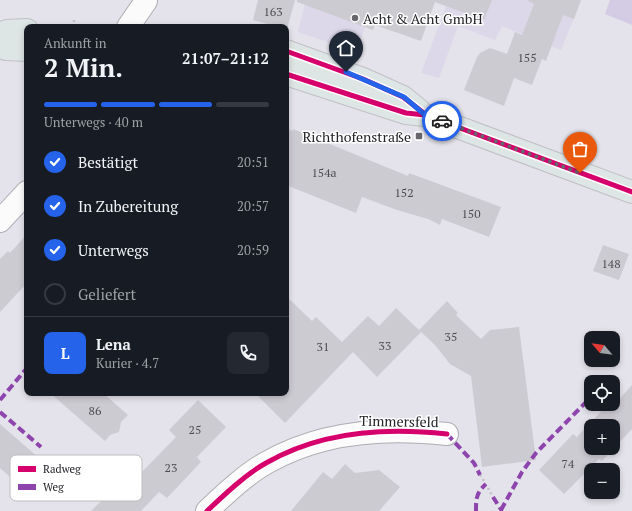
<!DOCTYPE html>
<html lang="de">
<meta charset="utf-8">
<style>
:root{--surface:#171b24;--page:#242831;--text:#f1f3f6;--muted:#9ea1a6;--line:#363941;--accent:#2563eb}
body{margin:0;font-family:"PT Serif",serif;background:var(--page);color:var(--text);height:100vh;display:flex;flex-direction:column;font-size:15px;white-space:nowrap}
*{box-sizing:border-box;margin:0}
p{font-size:13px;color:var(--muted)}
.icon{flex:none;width:22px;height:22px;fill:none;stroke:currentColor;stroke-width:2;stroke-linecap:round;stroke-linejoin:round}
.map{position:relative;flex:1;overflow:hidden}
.side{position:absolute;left:24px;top:24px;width:265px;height:372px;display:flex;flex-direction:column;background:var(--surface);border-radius:8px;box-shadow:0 2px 6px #0003}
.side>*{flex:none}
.needle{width:26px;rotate:299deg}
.controls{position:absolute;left:584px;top:331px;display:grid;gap:8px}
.controls a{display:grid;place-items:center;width:36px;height:36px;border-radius:8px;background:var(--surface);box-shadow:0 2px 6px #0003;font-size:20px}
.pin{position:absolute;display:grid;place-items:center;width:34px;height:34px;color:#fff;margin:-41px -17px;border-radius:50% 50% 50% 0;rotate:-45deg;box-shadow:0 0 4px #0007}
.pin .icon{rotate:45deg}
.courier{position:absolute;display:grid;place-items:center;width:40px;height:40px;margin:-20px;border:3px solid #2563eb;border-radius:50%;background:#fff;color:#222;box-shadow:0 1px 5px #0007}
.overview em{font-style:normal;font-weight:700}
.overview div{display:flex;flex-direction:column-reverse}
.overview{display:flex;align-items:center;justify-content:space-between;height:68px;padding:0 20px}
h1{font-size:26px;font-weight:700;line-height:30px}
.bar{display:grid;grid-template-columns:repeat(4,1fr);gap:6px 4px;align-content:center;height:48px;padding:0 20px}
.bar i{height:5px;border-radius:3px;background:var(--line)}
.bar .active{background:var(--accent)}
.bar p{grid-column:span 4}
.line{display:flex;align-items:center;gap:10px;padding:0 20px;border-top:1px solid var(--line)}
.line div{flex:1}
.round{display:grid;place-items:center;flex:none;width:42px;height:42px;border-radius:8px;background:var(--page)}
ol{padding:0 20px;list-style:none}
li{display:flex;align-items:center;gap:12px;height:44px}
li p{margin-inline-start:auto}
li .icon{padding:4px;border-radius:50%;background:var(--accent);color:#fff;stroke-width:4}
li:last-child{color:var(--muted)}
li i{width:22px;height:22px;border:2px solid var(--line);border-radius:50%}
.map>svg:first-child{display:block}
.built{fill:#ddd8e9}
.green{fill:#d4cbe5}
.building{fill:#cdcbd2;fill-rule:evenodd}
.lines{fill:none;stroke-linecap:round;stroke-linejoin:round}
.street-casing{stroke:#aeadb3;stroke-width:24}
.primary-casing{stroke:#c1c0c5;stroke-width:24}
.path{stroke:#c2c1c4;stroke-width:2.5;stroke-dasharray:2 3;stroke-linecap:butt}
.street{stroke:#fbfbfc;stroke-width:22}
.primary{stroke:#dee5e5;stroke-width:22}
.quiet{stroke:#8e44ad;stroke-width:4;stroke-dasharray:8 4;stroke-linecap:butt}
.cycleway-casing{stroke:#fff;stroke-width:8}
.cycleway{stroke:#d6006c;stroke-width:5}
.done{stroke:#67666d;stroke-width:4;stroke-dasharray:0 7.2}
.route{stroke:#2563eb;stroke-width:5}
.poi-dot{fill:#67666d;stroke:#fff;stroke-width:1.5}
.labels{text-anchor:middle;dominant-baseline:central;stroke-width:3;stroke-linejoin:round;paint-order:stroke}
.number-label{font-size:12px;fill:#4e4d53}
.poi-label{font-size:14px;fill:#242329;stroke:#fff;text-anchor:start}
.street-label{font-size:14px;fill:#242329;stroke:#fff}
.key{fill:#fff;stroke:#bdbdbf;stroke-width:1}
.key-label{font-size:11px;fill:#242329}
</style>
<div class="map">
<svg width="632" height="511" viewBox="0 0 632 511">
<rect width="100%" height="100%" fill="#e4e2ea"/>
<path class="built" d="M306 0H375L356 52 298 32Z
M429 0H581L561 50 502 26 495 40 458 26 439 78 421 73 446 6Z"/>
<path class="green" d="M610 0H632V25L605 14Z"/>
<path class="building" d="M258 0H295L287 29 286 27H278L253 20Z
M297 0H492L484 20 435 2 421 41 375 25 373 30 297 2Z
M527 0H581L574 19 563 15 546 61 542 59 532 85 514 78 504 106 464 90 477 57 480 53 490 48 507 54 515 32 522 35 534 4Z
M286 128 293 131V129L408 176 409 173 501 207 489 237 442 219 440 225 428 219 397 210 362 197 356 213 286 185Z
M27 234V283L0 312V259L8 251 10 253Z
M603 245 629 254 619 280 593 271Z
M286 296 312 321 316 317 342 342 368 316 379 326 396 308 419 330 447 301 458 313 456 315 481 339 490 330 519 327 536 460 482 467 471 376 450 364 435 345 421 332 377 377 353 352 285 423 255 393H286Z
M632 385V429L602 461 599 459 564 494 539 470 573 434 577 437 608 404H613V402L615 404ZM591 426H613V448H591Z
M50 393H103L128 415 121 422 119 432 110 435 105 441Z
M198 400 226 427 197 457 201 462 167 498 159 492 141 511H91L135 467 141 473 176 437 169 430Z
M0 424 55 472 33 497 0 468Z
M345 464 355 473 379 470 400 487 379 511H291L323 472 332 479Z"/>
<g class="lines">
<defs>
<path id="street" d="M128 27 146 1
M0 221 27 192
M207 511C224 495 246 474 266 463 321 431 385 427 447 434"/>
<path id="primary" d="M0 34 7 31 27 30
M0 45 6 49 27 50
M286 51 363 79 403 97 419 110
M286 74 406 113 425 115 632 192"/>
</defs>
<use href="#street" class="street-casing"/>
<use href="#primary" class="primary-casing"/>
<path class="path" d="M74 22V17
M480 475 484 481
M488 488 493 497"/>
<use href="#street" class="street"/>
<use href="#primary" class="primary"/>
<path class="quiet" d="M0 400 27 368
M0 412 41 447
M447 434 474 463 480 475
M493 497 502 511
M501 510 522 472 536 453 591 397
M476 511C476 499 476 493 486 484"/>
<defs>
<path id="cycleway" d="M286 51 363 79 403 97 425 114
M286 74 406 113 425 115 632 192
M207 511C224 495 246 474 266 463 321 431 385 427 447 434"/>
</defs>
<use href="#cycleway" class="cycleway-casing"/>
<use href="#cycleway" class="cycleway"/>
</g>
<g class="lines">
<path class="done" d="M442 121 580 173"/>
<path class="route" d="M346 72 404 97 425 115 442 121"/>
</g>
<g class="poi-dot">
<circle cx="355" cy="18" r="4"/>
<rect x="415" y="132" width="8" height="8" rx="2"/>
</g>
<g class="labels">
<g class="number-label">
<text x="273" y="11">163</text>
<text x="527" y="57">155</text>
<text x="324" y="172">154a</text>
<text x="404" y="192">152</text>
<text x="471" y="213">150</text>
<text x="611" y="263">148</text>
<text x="451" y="336">35</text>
<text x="385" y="345">33</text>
<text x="323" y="346">31</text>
<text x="95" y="410">86</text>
<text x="195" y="429">25</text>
<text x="568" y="463">74</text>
<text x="171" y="467">23</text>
</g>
<g class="poi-label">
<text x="363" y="18">Acht &amp; Acht GmbH</text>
<text x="411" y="136" text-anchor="end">Richthofenstraße</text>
</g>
<g class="street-label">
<text transform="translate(399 421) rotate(1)">Timmersfeld</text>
</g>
</g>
<rect x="10" y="455" width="132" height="46" rx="6" class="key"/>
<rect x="18" y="466" width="18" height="6" fill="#d6006c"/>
<rect x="18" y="484" width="18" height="6" fill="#8e44ad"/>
<g class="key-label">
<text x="43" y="473">Radweg</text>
<text x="43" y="491">Weg</text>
</g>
</svg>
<div class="controls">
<a><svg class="needle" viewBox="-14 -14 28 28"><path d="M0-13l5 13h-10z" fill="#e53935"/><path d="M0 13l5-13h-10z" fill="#9ea1a6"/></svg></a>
<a><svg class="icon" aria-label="locate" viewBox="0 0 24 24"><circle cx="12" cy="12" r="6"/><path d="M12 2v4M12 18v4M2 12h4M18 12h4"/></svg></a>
<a>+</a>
<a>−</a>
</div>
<div class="pin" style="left:580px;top:173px;background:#ea580c"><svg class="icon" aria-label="bag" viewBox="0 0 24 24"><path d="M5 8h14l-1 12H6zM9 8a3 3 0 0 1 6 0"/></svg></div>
<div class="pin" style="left:346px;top:72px;background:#1f2937"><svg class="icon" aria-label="home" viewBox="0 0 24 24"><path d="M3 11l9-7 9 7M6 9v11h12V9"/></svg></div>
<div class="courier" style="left:442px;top:121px"><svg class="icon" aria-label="car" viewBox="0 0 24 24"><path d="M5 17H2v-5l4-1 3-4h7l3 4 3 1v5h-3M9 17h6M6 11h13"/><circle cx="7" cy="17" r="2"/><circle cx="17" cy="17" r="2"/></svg></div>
<section class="side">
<div class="overview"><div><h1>2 Min.</h1><p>Ankunft in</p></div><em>21:07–21:12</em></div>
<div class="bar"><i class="active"></i><i class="active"></i><i class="active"></i><i></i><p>Unterwegs · 40 m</p></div>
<ol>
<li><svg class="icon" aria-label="check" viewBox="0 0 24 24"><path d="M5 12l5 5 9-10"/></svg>Bestätigt<p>20:51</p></li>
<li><svg class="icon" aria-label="check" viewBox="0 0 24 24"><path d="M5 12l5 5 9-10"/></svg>In Zubereitung<p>20:57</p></li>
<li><svg class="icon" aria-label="check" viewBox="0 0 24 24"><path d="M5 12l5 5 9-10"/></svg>Unterwegs<p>20:59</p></li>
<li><i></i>Geliefert</li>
</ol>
<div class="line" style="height:72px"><b class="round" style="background:var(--accent);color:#fff">L</b><div><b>Lena</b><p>Kurier · 4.7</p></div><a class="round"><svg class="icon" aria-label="phone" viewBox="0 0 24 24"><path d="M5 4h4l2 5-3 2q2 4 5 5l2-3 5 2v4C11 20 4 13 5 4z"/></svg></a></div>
</section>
</div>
